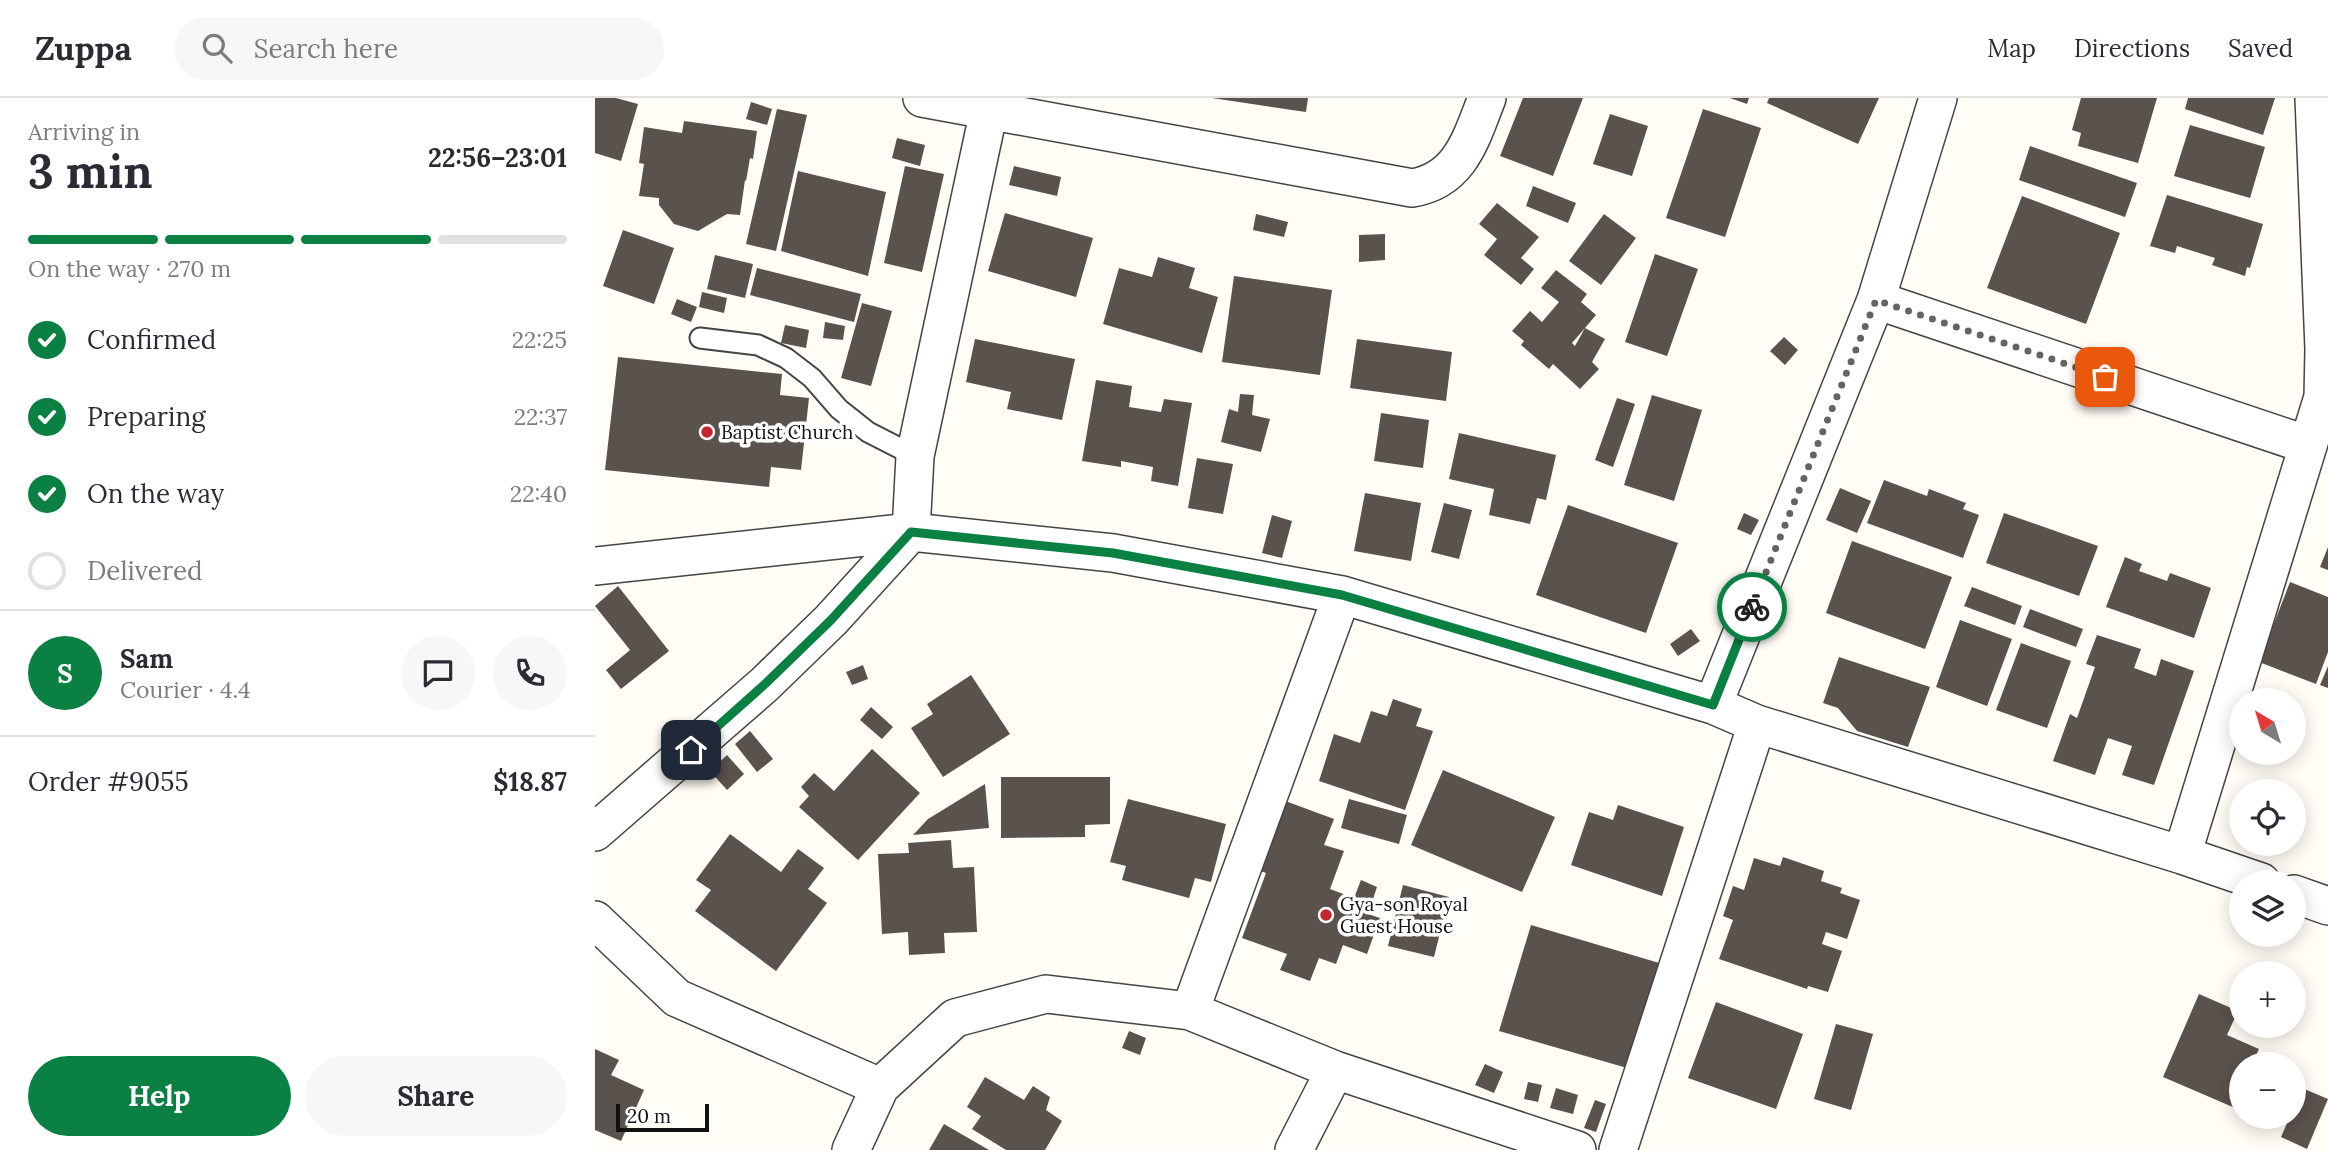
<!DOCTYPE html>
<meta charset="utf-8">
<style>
:root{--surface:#fff;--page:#f7f7f7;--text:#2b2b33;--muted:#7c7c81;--line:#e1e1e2;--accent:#0b8043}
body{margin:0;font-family:Lora,serif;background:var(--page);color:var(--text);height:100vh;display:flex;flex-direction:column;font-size:26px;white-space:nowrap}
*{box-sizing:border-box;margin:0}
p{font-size:23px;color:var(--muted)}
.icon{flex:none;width:38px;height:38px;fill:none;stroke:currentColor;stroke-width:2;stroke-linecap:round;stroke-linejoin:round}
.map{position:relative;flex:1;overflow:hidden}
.panel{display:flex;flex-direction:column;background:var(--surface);width:595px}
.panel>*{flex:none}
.needle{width:46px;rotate:322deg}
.fabs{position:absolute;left:1634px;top:590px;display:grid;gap:14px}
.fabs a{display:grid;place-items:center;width:77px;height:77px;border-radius:50%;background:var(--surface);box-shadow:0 4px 18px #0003;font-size:35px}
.scale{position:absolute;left:21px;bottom:18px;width:93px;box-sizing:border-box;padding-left:7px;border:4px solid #111;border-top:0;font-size:19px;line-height:24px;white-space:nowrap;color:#111;-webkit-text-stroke:5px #fff;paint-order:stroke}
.pin{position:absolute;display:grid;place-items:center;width:60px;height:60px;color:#fff;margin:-30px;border-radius:14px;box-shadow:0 4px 10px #0006}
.courier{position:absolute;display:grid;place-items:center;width:70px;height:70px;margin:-35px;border:5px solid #0b8043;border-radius:50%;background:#fff;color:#222;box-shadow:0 2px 9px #0007}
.headline em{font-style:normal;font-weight:800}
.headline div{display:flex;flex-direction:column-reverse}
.headline{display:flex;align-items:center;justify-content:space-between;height:119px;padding:0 28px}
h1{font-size:46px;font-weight:800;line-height:52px}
.bar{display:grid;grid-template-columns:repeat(4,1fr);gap:10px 7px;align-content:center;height:84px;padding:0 28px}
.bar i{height:9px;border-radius:5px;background:var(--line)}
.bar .current{background:var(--accent)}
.bar p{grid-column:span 4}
.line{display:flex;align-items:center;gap:18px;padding:0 28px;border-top:2px solid var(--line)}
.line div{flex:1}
.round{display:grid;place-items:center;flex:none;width:74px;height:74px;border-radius:37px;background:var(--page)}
ol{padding:0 28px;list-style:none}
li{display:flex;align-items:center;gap:21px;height:77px}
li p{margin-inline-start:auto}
li .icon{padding:7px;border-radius:50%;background:var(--accent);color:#fff;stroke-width:4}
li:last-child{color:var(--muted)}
li i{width:38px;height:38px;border:4px solid var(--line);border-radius:50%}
.cta{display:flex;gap:14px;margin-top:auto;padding:14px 28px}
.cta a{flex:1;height:80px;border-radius:42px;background:var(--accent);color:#fff;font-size:28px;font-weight:800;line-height:80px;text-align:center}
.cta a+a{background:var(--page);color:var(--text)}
header{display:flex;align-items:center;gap:42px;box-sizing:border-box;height:98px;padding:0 35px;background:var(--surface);border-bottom:2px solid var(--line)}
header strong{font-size:33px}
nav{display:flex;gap:38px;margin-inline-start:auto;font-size:24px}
.search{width:490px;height:63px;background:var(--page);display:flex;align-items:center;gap:18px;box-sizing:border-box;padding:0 24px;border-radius:38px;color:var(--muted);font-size:26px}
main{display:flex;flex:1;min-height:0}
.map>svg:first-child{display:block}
.building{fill:#5a524d;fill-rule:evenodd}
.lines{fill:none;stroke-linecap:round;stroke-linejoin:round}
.lane-casing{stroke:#444;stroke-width:23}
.street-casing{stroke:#444;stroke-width:40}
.lane{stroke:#fff;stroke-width:19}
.street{stroke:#fff;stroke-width:37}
.done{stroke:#646461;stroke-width:7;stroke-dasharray:0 12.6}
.route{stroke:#0b8043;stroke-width:9}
.poi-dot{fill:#c4262e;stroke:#fff;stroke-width:2.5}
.labels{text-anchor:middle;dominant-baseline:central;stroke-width:7;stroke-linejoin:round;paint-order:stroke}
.poi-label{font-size:19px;fill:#111;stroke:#fff;text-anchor:start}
</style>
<header>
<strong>Zuppa</strong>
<div class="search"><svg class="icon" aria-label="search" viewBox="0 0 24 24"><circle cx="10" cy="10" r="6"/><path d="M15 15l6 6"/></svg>Search here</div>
<nav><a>Map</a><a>Directions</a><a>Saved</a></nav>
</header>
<main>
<section class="panel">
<div class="headline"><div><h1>3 min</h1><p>Arriving in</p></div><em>22:56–23:01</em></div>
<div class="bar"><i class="current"></i><i class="current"></i><i class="current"></i><i></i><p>On the way · 270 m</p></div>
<ol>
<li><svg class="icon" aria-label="check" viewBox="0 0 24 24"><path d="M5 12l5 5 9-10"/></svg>Confirmed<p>22:25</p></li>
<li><svg class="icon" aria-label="check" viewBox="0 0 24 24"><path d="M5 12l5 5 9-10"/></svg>Preparing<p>22:37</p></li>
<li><svg class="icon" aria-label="check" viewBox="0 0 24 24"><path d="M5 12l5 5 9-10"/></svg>On the way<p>22:40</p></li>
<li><i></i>Delivered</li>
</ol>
<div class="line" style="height:126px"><b class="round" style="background:var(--accent);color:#fff">S</b><div><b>Sam</b><p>Courier · 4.4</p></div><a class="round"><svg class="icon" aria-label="chat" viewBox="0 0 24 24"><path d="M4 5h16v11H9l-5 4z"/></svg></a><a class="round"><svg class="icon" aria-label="phone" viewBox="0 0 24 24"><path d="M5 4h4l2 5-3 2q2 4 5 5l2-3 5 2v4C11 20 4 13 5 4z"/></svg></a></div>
<div class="line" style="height:91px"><div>Order #9055</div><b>$18.87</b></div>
<div class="cta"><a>Help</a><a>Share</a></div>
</section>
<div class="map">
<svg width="1733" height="1052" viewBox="0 0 1733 1052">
<rect width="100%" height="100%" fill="#fffdf5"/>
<path class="building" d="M0 0H21L43 6 26 63 0 55Z
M617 0H713L711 14Z
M928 0H988L958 78 905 58Z
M1135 0H1154L1152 6Z
M1174 0H1284L1263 46 1172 5Z
M1486 0H1562L1543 65 1483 48 1486 35 1477 32Z
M1593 0H1680L1668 37 1590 11Z
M156 4 177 11 172 27 151 21Z
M182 11 212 17 181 153 151 146Z
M1108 11 1166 30 1130 139 1071 120Z
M1015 16 1053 28 1037 78 998 66Z
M89 23 162 33 158 61 155 60 151 83 150 82 145 117 132 116 103 133 79 126 64 107V100L44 98 49 66 44 65 49 29 87 35Z
M1595 27 1670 49 1655 100 1579 78Z
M302 40 330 47 325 68 297 60Z
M1435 48 1542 85 1530 119 1424 82Z
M310 68 349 76 327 174 289 165Z
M419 68 466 79 462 98 414 87Z
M203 73 291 94 273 178 186 153Z
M938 88 981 105 973 125 931 108Z
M1572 97 1668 126 1655 170 1652 169 1650 178 1617 167 1620 160 1582 148 1580 155 1555 148Z
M1427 98 1525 135 1491 226 1392 190Z
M902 105 944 139 926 160 939 171 926 187 889 157 902 141 884 126Z
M410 115 498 140 481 199 393 173Z
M661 116 693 124 689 139 658 132Z
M1009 116 1041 140 1006 187 974 163Z
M28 132 79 150 59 206 8 188Z
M790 136V162L764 164V137Z
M1060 156 1103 171 1072 258 1030 244Z
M120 157 158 166 150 200 112 191Z
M563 159 600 170 594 190 623 199 607 255 508 226 524 170 557 179Z
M162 170 266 196 259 224 155 197Z
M961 172 992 196 986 204 1001 217 990 230 1010 241 997 264 1004 271 985 291 958 266 954 271 926 247 929 243 917 233 935 213 947 224 964 204 946 190ZM990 230 980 248 977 245Z
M639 178 737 192 725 277 627 264Z
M107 194 132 200 129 215 104 209Z
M82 201 102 209 96 224 76 216Z
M267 205 297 213 276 288 246 280Z
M230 224 250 228 248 242 228 240Z
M190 227 214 232 211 250 186 245Z
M1189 239 1203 252 1190 267 1175 253Z
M380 241 480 261 467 322 412 311 416 294 371 284Z
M762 241 857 254 851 303 755 290Z
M23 259 187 276 185 297 214 300 206 372 176 369 174 389 10 372Z
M501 282 537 288 534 309 566 314 569 301 597 305 583 388 556 383 558 369 526 363V369L487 363Z
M645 296 659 297 657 317 675 321 666 354 626 344 634 311 643 314Z
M1057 297 1107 312 1079 403 1029 387Z
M1022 300 1040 306 1018 369 1000 362Z
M786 315 834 322 828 370 779 363Z
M864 335 961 357 951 402 942 400 935 426 894 417 899 391 854 381Z
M602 360 638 366 628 416 593 410Z
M1289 382 1332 398 1334 391 1371 405 1368 411 1384 417 1368 460 1272 425Z
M1245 390 1276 403 1262 435 1231 422Z
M770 395 826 405 816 463 759 453Z
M849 405 877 412 864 461 836 454Z
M973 407 1083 445 1051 535 941 497Z
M1149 415 1164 422 1156 437 1142 431Z
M1409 415 1503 448 1484 498 1391 465Z
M677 417 697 423 687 460 667 455Z
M1257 443 1357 479 1330 551 1231 515Z
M1733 449V472L1725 469Z
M1530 459 1547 466 1544 473 1572 483 1575 475 1616 490 1599 540 1511 509Z
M1695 484 1733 499V554L1721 586 1664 564Z
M23 488 74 553 26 591 11 572 35 552 0 508Z
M1377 489 1427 508 1420 527 1369 508Z
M1435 511 1488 531 1481 549 1428 529Z
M1365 522 1417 541 1392 608 1341 589Z
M1096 531 1105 543 1083 558 1075 546Z
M1502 537 1546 551 1539 570 1561 578 1566 561 1599 573 1559 687 1527 677 1537 648 1513 640 1500 677 1458 663 1475 616 1482 620 1500 569 1491 566Z
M1426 545 1476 563 1452 630 1401 612Z
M1244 559 1335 589 1313 649 1262 633 1243 610 1228 605Z
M268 567 273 581 257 587 251 574Z
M1733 568V590L1725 587Z
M376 577 415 636 348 679 316 630 338 616 332 606Z
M798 601 827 611 821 628 838 633 810 712 724 683 739 636 765 645 776 613 792 618Z
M276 609 298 629 287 641 265 622Z
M155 633 178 661 162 674 140 646Z
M277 651 325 695 263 762 204 709 214 698 206 689 219 675 239 693Z
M132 657 149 676 132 692 115 673Z
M848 672 960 719 927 794 816 747Z
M406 679H515V726L490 727V739L406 740Z
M390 686 394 730 318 737 333 721Z
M533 701 631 726 616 784 600 780 594 800 527 782 531 768 515 764Z
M685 701 739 721 729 747 749 753 735 791 759 800 766 782 782 789 773 816 785 820 772 856 748 847 741 866 724 860 715 883 685 872 692 856 647 840 671 775 660 771Z
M754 701 812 717 804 746 746 730Z
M1023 707 1089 729 1067 798 976 767 994 714 1018 722Z
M135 736 186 774 203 751 229 770 213 791 232 805 181 873 100 813 116 792 101 782Z
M356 742 358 770 379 769 382 834 349 835 350 855 314 857 313 834 287 836 283 756 314 755 313 745Z
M1188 759 1229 773 1226 783 1247 790 1245 795 1265 802 1252 841 1231 834 1227 846 1247 853 1233 894 1213 888 1212 891 1124 861 1138 822 1128 818 1138 788 1149 792 1159 760 1185 768Z
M808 787 854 799 839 859 793 848Z
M936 827 1071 867 1039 972 904 933Z
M1604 896 1643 913 1632 937 1664 951 1657 966H1647V1013L1568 979Z
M1121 904 1208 936 1181 1011 1093 980Z
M1241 926 1278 936 1256 1012 1219 1001Z
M534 933 551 940 545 957 527 950Z
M0 951 24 962 16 977 49 992 26 1043 0 1032Z
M890 966 908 974 899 995 880 987Z
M390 979 429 1002 438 988 455 999 451 1012 467 1023 450 1052H411L377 1031 386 1018 372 1009Z
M933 984 947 987 943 1004 929 1001Z
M961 990 983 997 978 1016 955 1010Z
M1707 990 1733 1001 1712 1051 1686 1039 1695 1018H1699V1008Z
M1000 1002 1011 1006 1001 1034 989 1030Z
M349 1026 394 1052H334Z"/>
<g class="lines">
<defs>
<path id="lane" d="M105 240 163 247 191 260 217 280 244 311 273 334 320 358"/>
<path id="street" d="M327 0 817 90C866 82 876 40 892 0
M1281 202 1713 347
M0 468 316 434 518 455 747 497 1118 607 1162 626 1587 757 1666 784
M1118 607 1281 202 1343 0
M0 734 170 586 236 522 316 434 320 358 394 12
M1587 757 1728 299 1729 251 1719 0
M1699 796 1733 808
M0 822 82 900 285 989
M595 913 747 497
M256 1052 285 989 360 920 451 896 595 913 740 972 982 1052
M699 1052 740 972
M1023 1052 1162 626"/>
</defs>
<use href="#lane" class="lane-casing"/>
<use href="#street" class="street-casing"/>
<use href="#lane" class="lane"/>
<use href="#street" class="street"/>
</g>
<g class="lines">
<path class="done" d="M1157 509 1281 202 1510 279"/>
<path class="route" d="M96 652 170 586 236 522 316 434 518 455 747 497 1118 607 1157 509"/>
</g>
<g class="poi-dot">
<circle cx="112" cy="334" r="7"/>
<circle cx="731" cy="817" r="7"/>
</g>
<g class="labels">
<g class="poi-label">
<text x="126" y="334">Baptist Church</text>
<text x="745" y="806">Gya-son Royal<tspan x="745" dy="22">Guest House</tspan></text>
</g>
</g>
</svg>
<div class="fabs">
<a><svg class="needle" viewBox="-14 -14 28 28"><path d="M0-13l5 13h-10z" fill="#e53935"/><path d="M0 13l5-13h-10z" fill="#7c7c81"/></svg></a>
<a><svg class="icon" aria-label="locate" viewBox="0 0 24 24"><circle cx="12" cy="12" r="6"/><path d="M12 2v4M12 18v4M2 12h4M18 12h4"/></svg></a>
<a><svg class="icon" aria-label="layers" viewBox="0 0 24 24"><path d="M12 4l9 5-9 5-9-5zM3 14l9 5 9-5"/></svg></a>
<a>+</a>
<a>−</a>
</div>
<div class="scale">20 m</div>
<div class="pin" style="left:1510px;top:279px;background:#ea580c"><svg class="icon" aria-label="bag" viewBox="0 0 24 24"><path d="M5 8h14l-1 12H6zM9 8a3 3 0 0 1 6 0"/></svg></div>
<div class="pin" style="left:96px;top:652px;background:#1f2937"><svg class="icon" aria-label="home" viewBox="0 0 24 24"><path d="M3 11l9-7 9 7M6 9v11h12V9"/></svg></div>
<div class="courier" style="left:1157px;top:509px"><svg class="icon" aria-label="bike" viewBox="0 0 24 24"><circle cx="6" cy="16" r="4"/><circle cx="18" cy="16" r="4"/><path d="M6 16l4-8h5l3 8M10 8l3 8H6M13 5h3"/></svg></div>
</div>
</main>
